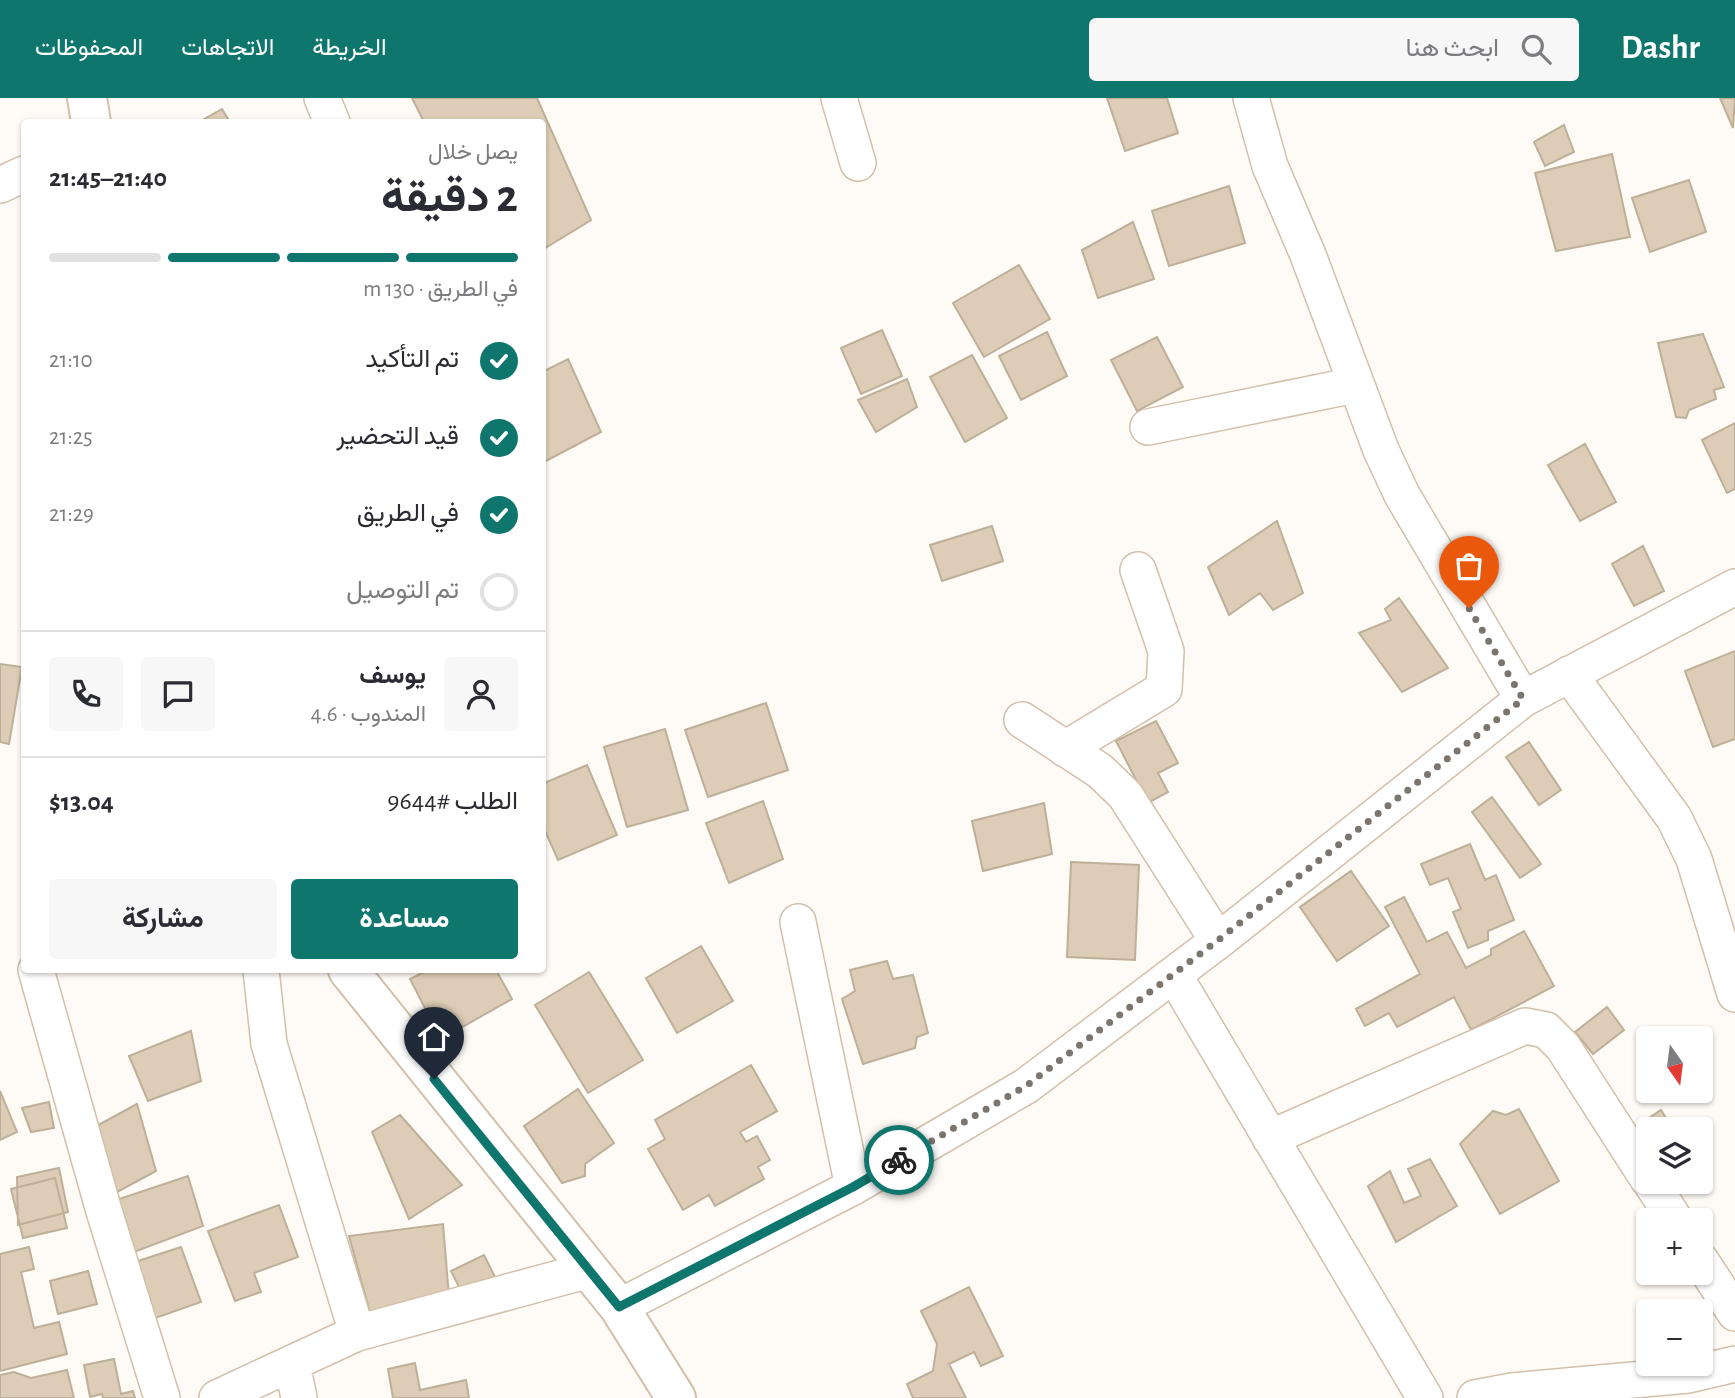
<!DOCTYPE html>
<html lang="ar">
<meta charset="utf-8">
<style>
:root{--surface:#fff;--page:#f7f7f7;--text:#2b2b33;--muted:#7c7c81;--line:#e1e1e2;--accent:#0f766e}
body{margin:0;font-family:"Alegreya Sans",Vazirmatn,sans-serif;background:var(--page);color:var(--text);direction:rtl;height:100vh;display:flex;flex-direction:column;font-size:26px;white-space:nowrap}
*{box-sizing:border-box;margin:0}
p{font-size:23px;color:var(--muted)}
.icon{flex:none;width:38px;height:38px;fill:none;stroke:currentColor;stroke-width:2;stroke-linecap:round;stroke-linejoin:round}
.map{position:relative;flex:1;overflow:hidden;direction:ltr}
.sheet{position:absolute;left:21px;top:21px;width:525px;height:854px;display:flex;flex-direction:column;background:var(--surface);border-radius:7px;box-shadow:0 2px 5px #0004;direction:rtl}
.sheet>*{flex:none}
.needle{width:46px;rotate:166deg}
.fabs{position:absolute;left:1636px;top:928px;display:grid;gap:14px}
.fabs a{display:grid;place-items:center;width:77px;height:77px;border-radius:7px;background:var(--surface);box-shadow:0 2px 5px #0004;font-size:35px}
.pin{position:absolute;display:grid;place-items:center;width:60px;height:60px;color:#fff;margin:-72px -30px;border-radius:50% 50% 50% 0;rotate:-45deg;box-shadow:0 0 7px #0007}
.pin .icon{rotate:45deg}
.courier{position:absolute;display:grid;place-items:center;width:70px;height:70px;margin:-35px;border:5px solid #0f766e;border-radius:50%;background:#fff;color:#222;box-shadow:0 2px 9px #0007}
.summary em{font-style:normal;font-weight:700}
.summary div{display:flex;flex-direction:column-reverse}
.summary{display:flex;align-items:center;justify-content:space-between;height:119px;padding:0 28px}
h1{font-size:46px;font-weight:700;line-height:52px}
.bar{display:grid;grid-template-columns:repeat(4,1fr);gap:10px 7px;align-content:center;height:84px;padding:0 28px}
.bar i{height:9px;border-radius:5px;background:var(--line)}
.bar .active{background:var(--accent)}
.bar p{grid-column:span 4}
.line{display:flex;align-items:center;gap:18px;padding:0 28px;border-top:2px solid var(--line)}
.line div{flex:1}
.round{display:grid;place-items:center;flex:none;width:74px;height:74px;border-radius:7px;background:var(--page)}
ol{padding:0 28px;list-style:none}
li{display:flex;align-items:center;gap:21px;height:77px}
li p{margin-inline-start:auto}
li .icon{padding:7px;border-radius:50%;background:var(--accent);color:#fff;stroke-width:4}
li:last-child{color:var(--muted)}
li i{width:38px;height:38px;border:4px solid var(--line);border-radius:50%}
.button{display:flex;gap:14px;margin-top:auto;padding:14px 28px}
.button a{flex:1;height:80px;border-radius:7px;background:var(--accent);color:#fff;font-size:28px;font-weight:700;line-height:80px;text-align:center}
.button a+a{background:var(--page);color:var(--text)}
header{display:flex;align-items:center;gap:42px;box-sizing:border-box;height:98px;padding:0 35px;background:var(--accent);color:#fff}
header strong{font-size:33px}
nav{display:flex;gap:38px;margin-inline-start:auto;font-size:24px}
.search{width:490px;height:63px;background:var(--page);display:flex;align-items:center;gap:18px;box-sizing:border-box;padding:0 24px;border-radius:7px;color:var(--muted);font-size:26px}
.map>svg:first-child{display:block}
.building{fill:#ddcdb6;stroke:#beaf98;stroke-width:2}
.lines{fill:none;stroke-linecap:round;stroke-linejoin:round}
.minor-casing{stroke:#d2c0aa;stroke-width:38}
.tertiary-casing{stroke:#d2c0aa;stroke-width:42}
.minor{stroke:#fff;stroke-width:35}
.tertiary{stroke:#fff;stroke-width:38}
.done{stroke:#7b756d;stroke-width:7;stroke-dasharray:0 12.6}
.route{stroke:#0f766e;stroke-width:9}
</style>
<header>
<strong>Dashr</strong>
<div class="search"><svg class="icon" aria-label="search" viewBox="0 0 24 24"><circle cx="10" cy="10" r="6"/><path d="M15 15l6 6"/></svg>ابحث هنا</div>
<nav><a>الخريطة</a><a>الاتجاهات</a><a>المحفوظات</a></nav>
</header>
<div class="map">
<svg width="1735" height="1300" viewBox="0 0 1735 1300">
<rect width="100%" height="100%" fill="#fefaf5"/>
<path class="building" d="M412 0H537L591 122 542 152V24H424Z
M1107 0H1167L1178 35 1125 53Z
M1720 0H1735L1733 30Z
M222 11 230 24H199Z
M1564 27 1574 54 1545 68 1534 44Z
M1612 56 1630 139 1556 153 1535 75Z
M1689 82 1706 134 1650 154 1632 100Z
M1229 88 1245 145 1169 168 1152 113Z
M1133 124 1154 181 1098 200 1082 152Z
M1019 167 1050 221 984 259 953 205Z
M882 232 902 278 861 296 841 250Z
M1047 234 1067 278 1021 302 999 258Z
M1703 236 1724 289 1714 292 1716 301 1689 312 1686 320 1676 319 1658 245Z
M1157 239 1183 289 1137 313 1111 262Z
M972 257 1007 320 965 344 930 279Z
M568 261 601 334 542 365V274Z
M907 281 917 309 876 334 858 302Z
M1735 325V391L1727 395 1702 342Z
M1585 346 1616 404 1580 423 1548 367Z
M1277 423 1303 495 1273 512 1260 495 1229 517 1208 469Z
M992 428 1003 463 942 483 930 447Z
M1643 448 1664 493 1634 508 1612 466Z
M1399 500 1448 570 1402 594 1359 535 1391 522 1385 511Z
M1735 553V641L1713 649 1685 573Z
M0 566 22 569 9 646 0 644Z
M766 605 788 672 708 699 685 632Z
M1156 623 1178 665 1158 675 1168 694 1148 705 1116 643Z
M665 631 688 712 627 729 604 649Z
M1529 644 1561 692 1539 707 1506 659Z
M587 667 617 737 558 762 542 726V686Z
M1492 699 1541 766 1520 780 1472 714Z
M763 703 783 761 729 785 706 725Z
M1044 705 1052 756 983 773 972 723Z
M1470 746 1485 782 1496 777 1514 822 1488 833V842L1468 850 1453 814 1461 811 1448 780 1430 787 1421 766Z
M1071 764 1139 767 1135 862 1067 859Z
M1351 773 1389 828 1337 863 1300 809Z
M1404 799 1427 844 1447 834 1466 870 1491 857V851L1524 833 1554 888 1471 932 1454 899 1397 929 1389 915 1365 928 1356 911 1420 876 1385 809Z
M701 848 733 903 677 935 646 880Z
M887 863 893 881 913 877 928 935 917 939 915 950 863 966 842 901 855 893 850 872Z
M428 872H496L512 901 441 941 410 881Z
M589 874 643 962 588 995 535 907Z
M1607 909 1624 932 1593 956 1575 934Z
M191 933 201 983 148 1003 129 958Z
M751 967 777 1013 740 1034 746 1044 757 1038 770 1062 758 1069 764 1081 715 1108 709 1097 683 1112 648 1051 665 1041 655 1022Z
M578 991 614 1045 585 1066V1078L562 1085 524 1028Z
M0 993 17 1034 0 1042Z
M49 1004 54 1030 31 1034 22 1010Z
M137 1006 156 1073 117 1094 89 1032Z
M1519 1011 1559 1083 1500 1116 1460 1046 1493 1013 1506 1017Z
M1661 1012 1673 1031H1648V1052L1634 1030Z
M400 1017 462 1087 409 1121 372 1034Z
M1430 1061 1457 1108 1396 1144 1368 1088 1390 1073 1404 1105 1421 1098 1408 1071Z
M59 1070 68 1114 18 1127 17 1079Z
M188 1078 203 1128 126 1157 107 1105Z
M55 1080 67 1130 23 1140 11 1091Z
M279 1107 298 1159 254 1175 261 1194 235 1203 208 1133Z
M443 1126 449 1199 372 1222 349 1138Z
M29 1149 34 1171 21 1174 34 1230 59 1224 67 1256 0 1273V1156Z
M181 1149 201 1204 147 1223 129 1166Z
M484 1157 498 1185 465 1201 451 1173Z
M88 1173 97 1206 58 1216 50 1183Z
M969 1189 1003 1258 981 1268 974 1254 949 1266 966 1300H913L907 1286 933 1273 937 1246 921 1213Z
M114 1261 121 1296 133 1293 135 1300H103L102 1296 90 1299 84 1267Z
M415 1265 420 1292 466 1282 469 1300H393L388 1271Z
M67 1272 74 1300H0V1277L14 1274 31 1280Z"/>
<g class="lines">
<defs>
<path id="minor" d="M322 0 332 24
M839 0 858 65
M1251 0 1270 68 1308 157 1381 352 1402 397 1523 601
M0 87 24 76
M1148 329 1355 287
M1569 576 1674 720 1694 761 1735 896
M1022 622 1100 673 1125 697 1218 843
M1065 651 1164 591 1166 553 1138 472
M798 824 853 1089
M36 872 104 1113 162 1300
M1174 877 1425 1300
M1270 1040 1525 928 1546 932 1563 949 1648 1081
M1650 1083 1675 1122
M1701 1163 1735 1215
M619 1209 853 1089 1026 988 1218 843 1523 601 1735 489
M357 1235 589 1172
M292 1265 299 1300
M217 1300 357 1235 269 946 261 872
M1475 1300 1512 1293 1688 1277 1735 1266"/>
<path id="tertiary" d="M87 0 91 24
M348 872 619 1209 676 1300"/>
</defs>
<use href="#minor" class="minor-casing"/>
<use href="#tertiary" class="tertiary-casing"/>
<use href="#minor" class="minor"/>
<use href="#tertiary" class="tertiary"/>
</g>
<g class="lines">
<path class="done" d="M899 1062 1026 988 1217 843 1523 601 1469 510"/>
<path class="route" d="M434 981 619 1209 853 1089 899 1062"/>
</g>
</svg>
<div class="fabs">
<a><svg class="needle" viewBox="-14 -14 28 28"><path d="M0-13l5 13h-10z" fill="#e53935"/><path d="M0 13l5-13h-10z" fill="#7c7c81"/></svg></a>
<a><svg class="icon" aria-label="layers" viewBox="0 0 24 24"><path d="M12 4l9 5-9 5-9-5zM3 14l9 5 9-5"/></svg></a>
<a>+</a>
<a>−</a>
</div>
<div class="pin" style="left:1469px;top:510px;background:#ea580c"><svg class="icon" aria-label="bag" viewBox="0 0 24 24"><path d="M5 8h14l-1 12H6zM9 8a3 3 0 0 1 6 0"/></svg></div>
<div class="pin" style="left:434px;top:981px;background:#1f2937"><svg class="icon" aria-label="home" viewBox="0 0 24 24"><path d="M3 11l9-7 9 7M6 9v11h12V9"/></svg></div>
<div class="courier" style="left:899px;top:1062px"><svg class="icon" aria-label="bike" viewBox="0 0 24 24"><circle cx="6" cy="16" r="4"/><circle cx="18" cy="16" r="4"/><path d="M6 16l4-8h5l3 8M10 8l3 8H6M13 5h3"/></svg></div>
<section class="sheet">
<div class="summary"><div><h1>2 دقيقة</h1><p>يصل خلال</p></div><em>21:40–21:45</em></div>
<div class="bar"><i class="active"></i><i class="active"></i><i class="active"></i><i></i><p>في الطريق · 130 m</p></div>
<ol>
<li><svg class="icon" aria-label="check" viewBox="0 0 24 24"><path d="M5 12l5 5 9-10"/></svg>تم التأكيد<p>21:10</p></li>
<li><svg class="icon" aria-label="check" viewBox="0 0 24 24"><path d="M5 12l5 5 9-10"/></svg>قيد التحضير<p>21:25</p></li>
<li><svg class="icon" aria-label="check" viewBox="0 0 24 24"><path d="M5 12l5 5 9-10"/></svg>في الطريق<p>21:29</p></li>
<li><i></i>تم التوصيل</li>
</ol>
<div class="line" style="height:126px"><a class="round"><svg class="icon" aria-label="person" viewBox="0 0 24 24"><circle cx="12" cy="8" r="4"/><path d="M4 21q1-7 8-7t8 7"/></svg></a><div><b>يوسف</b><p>المندوب · 4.6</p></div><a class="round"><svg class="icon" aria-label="chat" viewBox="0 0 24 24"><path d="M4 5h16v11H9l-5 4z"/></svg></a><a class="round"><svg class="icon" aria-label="phone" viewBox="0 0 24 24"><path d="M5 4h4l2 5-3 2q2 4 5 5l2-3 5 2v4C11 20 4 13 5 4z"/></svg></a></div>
<div class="line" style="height:91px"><div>الطلب #9644</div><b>$13.04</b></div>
<div class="button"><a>مساعدة</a><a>مشاركة</a></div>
</section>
</div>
